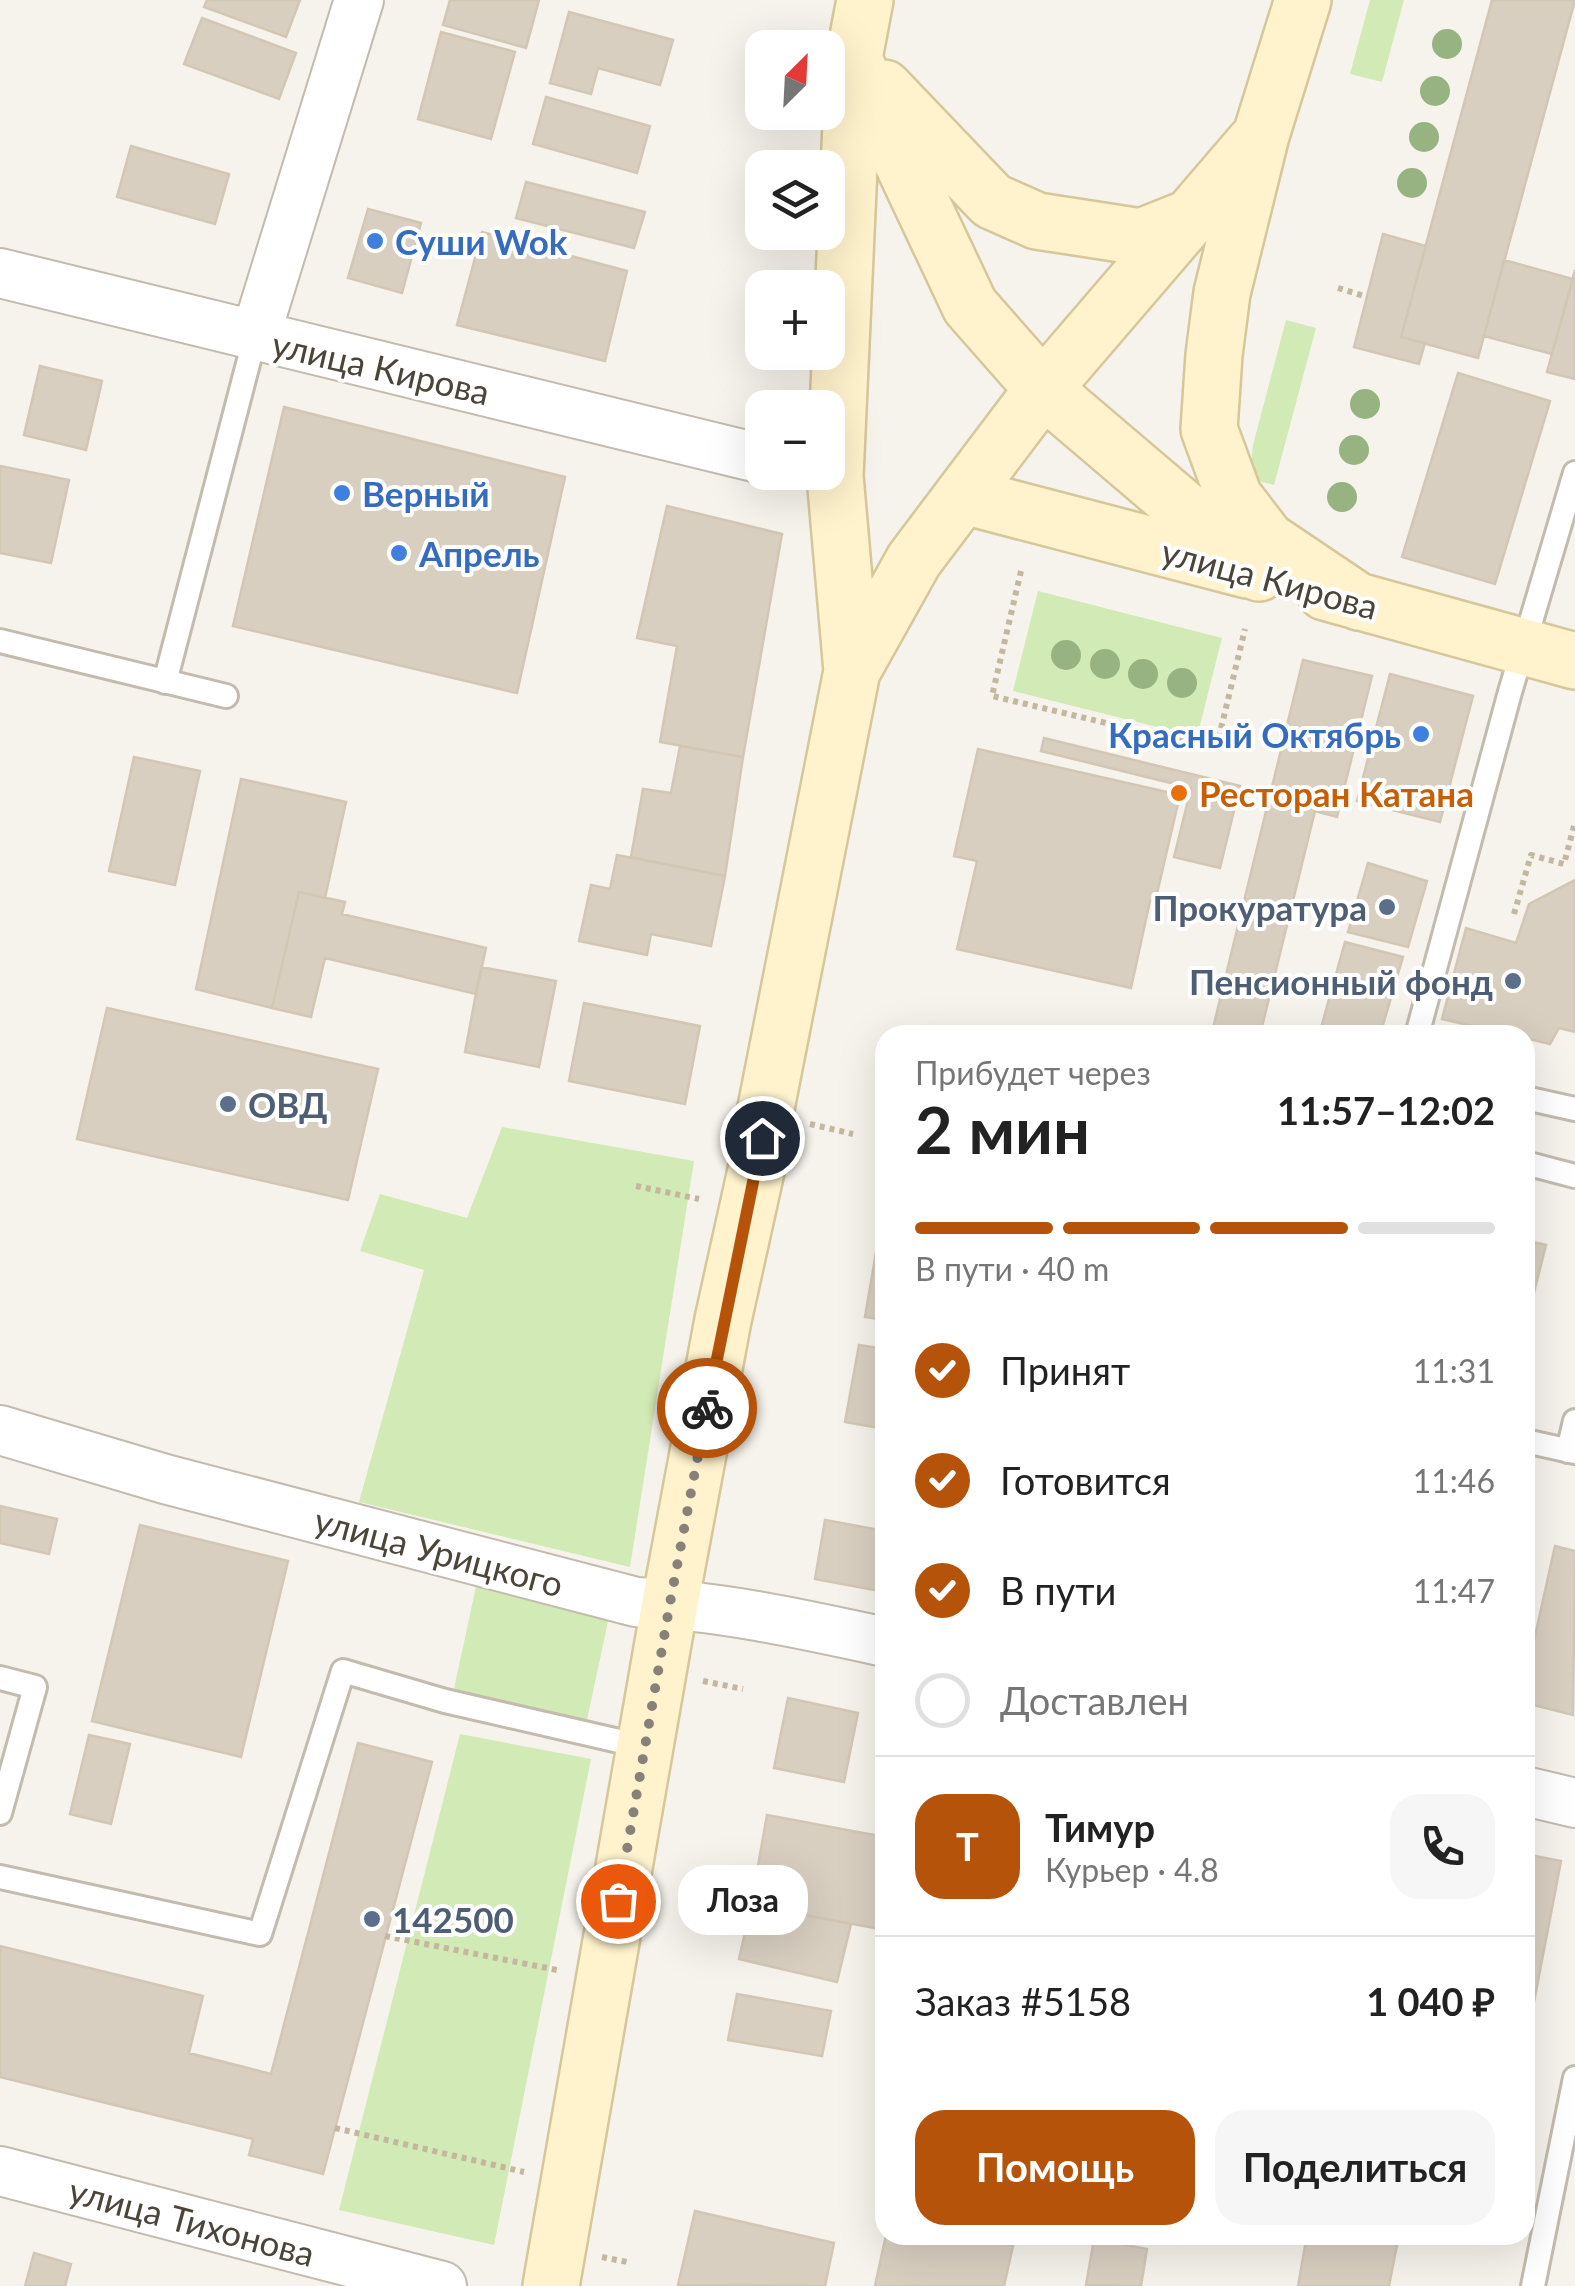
<!DOCTYPE html>
<html lang="ru">
<meta charset="utf-8">
<style>
:root{--surface:#fff;--page:#f6f6f6;--text:#222;--muted:#767676;--line:#e0e0e0;--accent:#b45309}
body{margin:0;font-family:Lato,sans-serif;background:var(--page);color:var(--text);height:100vh;display:flex;flex-direction:column;font-size:38px;white-space:nowrap}
*{box-sizing:border-box;margin:0}
p{font-size:32px;color:var(--muted)}
.icon{flex:none;width:55px;height:55px;fill:none;stroke:currentColor;stroke-width:2;stroke-linecap:round;stroke-linejoin:round}
.map{position:relative;flex:1;overflow:hidden}
.sheet{position:absolute;left:875px;top:1025px;width:660px;height:1220px;display:flex;flex-direction:column;background:var(--surface);border-radius:30px;box-shadow:0 10px 40px #0002}
.sheet>*{flex:none}
.needle{width:65px;rotate:24deg}
.fabs{position:absolute;left:745px;top:30px;display:grid;gap:20px}
.fabs a{display:grid;place-items:center;width:100px;height:100px;border-radius:20px;background:var(--surface);box-shadow:0 10px 40px #0002;font-size:50px}
.pin{position:absolute;display:grid;place-items:center;width:85px;height:85px;color:#fff;margin:-42px;border:5px solid #fff;border-radius:50%;box-shadow:0 2px 10px #0007}
.courier{position:absolute;display:grid;place-items:center;width:100px;height:100px;margin:-50px;border:8px solid #b45309;border-radius:50%;background:#fff;color:#222;box-shadow:0 2px 12px #0007}
.bubble{position:absolute;height:70px;border-radius:30px;background:var(--surface);box-shadow:0 10px 40px #0002;font-size:32px;font-weight:700;line-height:70px;text-align:center}
.summary em{font-style:normal;font-weight:700}
.summary div{display:flex;flex-direction:column-reverse}
.summary{display:flex;align-items:center;justify-content:space-between;height:170px;padding:0 40px}
h1{font-size:65px;font-weight:700;line-height:75px}
.bar{display:grid;grid-template-columns:repeat(4,1fr);gap:15px 10px;align-content:center;height:120px;padding:0 40px}
.bar i{height:12px;border-radius:8px;background:var(--line)}
.bar .on{background:var(--accent)}
.bar p{grid-column:span 4}
.line{display:flex;align-items:center;gap:25px;padding:0 40px;border-top:2px solid var(--line)}
.line div{flex:1}
.round{display:grid;place-items:center;flex:none;width:105px;height:105px;border-radius:30px;background:var(--page)}
ol{padding:0 40px;list-style:none}
li{display:flex;align-items:center;gap:30px;height:110px}
li p{margin-inline-start:auto}
li .icon{padding:10px;border-radius:50%;background:var(--accent);color:#fff;stroke-width:4}
li:last-child{color:var(--muted)}
li i{width:55px;height:55px;border:5px solid var(--line);border-radius:50%}
.primary-button{display:flex;gap:20px;margin-top:auto;padding:20px 40px}
.primary-button a{flex:1;height:115px;border-radius:30px;background:var(--accent);color:#fff;font-size:40px;font-weight:700;line-height:115px;text-align:center}
.primary-button a+a{background:var(--page);color:var(--text)}
.map>svg:first-child{display:block}
.green{fill:#d2eab5}
.building{fill:#d8cfc1;stroke:#d3c7b4;stroke-width:2.5}
.lines{fill:none;stroke-linecap:round;stroke-linejoin:round}
.lane-casing{stroke:#c2bbae;stroke-width:28}
.street-casing{stroke:#c2bbae;stroke-width:52}
.secondary-casing{stroke:#d6c79b;stroke-width:60}
.path{stroke:#c4b79f;stroke-width:6;stroke-dasharray:5 5;stroke-linecap:butt}
.lane{stroke:#fff;stroke-width:22}
.street{stroke:#fff;stroke-width:48}
.secondary{stroke:#fff3cd;stroke-width:55}
.tree{fill:#97b381}
.done{stroke:#878178;stroke-width:10;stroke-dasharray:0 18}
.route{stroke:#b45309;stroke-width:12}
.shop-dot{fill:#3f7fe0;stroke:#fff;stroke-width:4}
.food-dot{fill:#e8710a;stroke:#fff;stroke-width:4}
.service-dot{fill:#5c6f8a;stroke:#fff;stroke-width:4}
.labels{text-anchor:middle;dominant-baseline:central;stroke-width:8;stroke-linejoin:round;paint-order:stroke}
.shop-label{font-size:35px;font-weight:bold;fill:#366cbe;stroke:#fff;text-anchor:start}
.street-label{font-size:35px;fill:#4b4439;stroke:#fff}
.food-label{font-size:35px;font-weight:bold;fill:#c56008;stroke:#fff;text-anchor:start}
.service-label{font-size:35px;font-weight:bold;fill:#4e5e75;stroke:#fff;text-anchor:end}
</style>
<div class="map">
<svg width="1575" height="2286" viewBox="0 0 1575 2286">
<rect width="100%" height="100%" fill="#f6f3ec"/>
<path class="green" d="M1370 0H1404L1382 82 1350 74Z
M1286 320 1316 328 1274 485 1255 480 1251 463 1253 445Z
M1038 591 1222 638 1197 737 1013 691Z
M502 1127 694 1161 630 1567 359 1502 424 1270 360 1251 380 1194 467 1218Z
M477 1582 610 1612 585 1729 452 1698Z
M460 1734 591 1759 494 2245 339 2210Z"/>
<path class="building" d="M207 0H300L286 37 204 7Z
M450 0H539L526 48 443 25Z
M1492 0H1575L1478 358 1401 337Z
M569 12 673 40 660 85 598 68 591 94 550 83Z
M202 18 296 53 279 99 184 64Z
M441 32 515 52 491 139 418 119Z
M546 97 650 126 637 173 533 144Z
M131 146 229 174 215 224 117 197Z
M526 182 645 212 634 248 516 218Z
M368 209 421 223 402 293 348 278Z
M482 232 627 271 605 361 457 325Z
M1383 234 1426 246 1401 337 1425 343 1419 364 1354 347Z
M1504 260 1573 279 1552 354 1484 336Z
M1575 270V379L1547 372Z
M40 366 102 381 86 450 24 435Z
M1458 373 1550 401 1495 584 1402 557Z
M284 407 565 477 517 693 233 626Z
M0 466 69 480 51 563 0 553Z
M667 506 782 534 743 757 660 742 677 646 637 638Z
M1303 660 1372 676 1337 817 1315 811 1260 1035H1242L1213 1028Z
M1390 674 1473 696 1440 822 1357 801Z
M1044 738 1240 786 1220 868 1174 857 1191 788 1041 751Z
M680 746 743 757 725 876 631 857 643 789 671 793Z
M978 749 1180 795 1155 902 1150 901 1131 988 957 949 977 861 954 856Z
M134 757 200 771 175 885 109 871Z
M241 779 346 802 325 898 299 892 272 1008 196 989Z
M617 855 725 876 711 946 651 934 647 955 579 941 591 885 610 889Z
M1368 863 1427 881 1408 947 1348 932Z
M1575 880V1032L1559 1028 1550 1044 1525 1038V1035H1511L1442 1019 1466 928 1516 943 1529 904Z
M299 892 345 902 342 914 486 948 476 994 325 958 311 1017 272 1008Z
M1345 942 1403 957 1380 1035H1319Z
M481 967 556 981 539 1067 465 1052Z
M584 1003 700 1026 685 1104 569 1081Z
M107 1008 378 1069 348 1200 77 1139Z
M885 1200V1320L865 1317Z
M1525 1240 1546 1245 1525 1328Z
M859 1345 885 1349V1429L845 1422Z
M0 1506 57 1519 49 1554 0 1543Z
M825 1520 885 1531V1592L815 1579Z
M140 1525 288 1561 241 1757 92 1721Z
M1555 1546 1575 1551 1573 1715 1525 1703V1681Z
M788 1698 858 1713 844 1782 774 1768Z
M89 1735 130 1744 111 1824 70 1814Z
M358 1743 432 1762 323 2174 249 2155 253 2139 0 2077V1946L203 1996 189 2053 271 2074Z
M767 1815 885 1837V1930L751 1905Z
M1525 1854 1561 1861 1525 2049Z
M751 1905 851 1924 837 1982 739 1959Z
M737 1994 831 2011 822 2056 728 2040Z
M695 2211 834 2243 825 2286 678 2285Z
M886 2235H970L1013 2246 1004 2286H875Z
M1307 2235H1399L1389 2286H1298Z
M1094 2239 1147 2249 1141 2286 1086 2285Z
M34 2253 71 2264 65 2286H25Z"/>
<g class="lines">
<defs>
<path id="lane" d="M0 641 226 696
M165 682 255 337
M1417 1035 1510 692 1575 473
M1525 1098 1575 1109
M1525 1163 1575 1176
M1525 1441 1575 1452
M1568 1451 1575 1421
M0 1678 35 1687 0 1813
M0 1877 260 1934 343 1671 445 1701 645 1747
M1533 2286 1575 2078"/>
<path id="street" d="M0 273 762 459
M255 337 359 0
M0 1430 165 1479 636 1602C721 1606 802 1624 885 1642
M1525 1791 1575 1803
M0 2171 442 2286"/>
<path id="secondary" d="M1303 0 1261 135 1222 293 1214 355 1209 429 1234 497 1267 540 1359 602
M856 64 970 306 1043 389 1259 573
M884 88 992 201 1037 221 1141 237 1191 217
M964 496 1247 570
M1325 592 1575 661
M852 671 914 560 1043 389 1255 142
M551 2286 670 1603 723 1320 758 1162 765 1113 852 671 835 476 854 58 865 0"/>
</defs>
<use href="#lane" class="lane-casing"/>
<use href="#street" class="street-casing"/>
<use href="#secondary" class="secondary-casing"/>
<path class="path" d="M1338 288 1367 297
M1021 571 992 696 1216 749 1245 629
M1514 914 1531 855 1564 864 1575 822
M810 1124 853 1134
M636 1186 699 1199
M703 1681 743 1689
M385 1936 557 1970
M335 2128 524 2172
M602 2257 627 2262"/>
<use href="#lane" class="lane"/>
<use href="#street" class="street"/>
<use href="#secondary" class="secondary"/>
</g>
<g class="tree">
<circle cx="1447" cy="44" r="15"/>
<circle cx="1435" cy="91" r="15"/>
<circle cx="1424" cy="137" r="15"/>
<circle cx="1412" cy="183" r="15"/>
<circle cx="1365" cy="404" r="15"/>
<circle cx="1354" cy="450" r="15"/>
<circle cx="1342" cy="497" r="15"/>
<circle cx="1066" cy="655" r="15"/>
<circle cx="1105" cy="664" r="15"/>
<circle cx="1143" cy="674" r="15"/>
<circle cx="1182" cy="683" r="15"/>
</g>
<g class="lines">
<path class="done" d="M618 1901 670 1603 707 1408"/>
<path class="route" d="M707 1408 762 1138"/>
</g>
<g class="shop-dot">
<circle cx="375" cy="241" r="10"/>
<circle cx="342" cy="493" r="10"/>
<circle cx="399" cy="553" r="10"/>
<circle cx="1421" cy="734" r="10"/>
</g>
<circle class="food-dot" cx="1179" cy="793" r="10"/>
<g class="service-dot">
<circle cx="1387" cy="907" r="10"/>
<circle cx="1513" cy="981" r="10"/>
<circle cx="228" cy="1104" r="10"/>
<circle cx="372" cy="1919" r="10"/>
</g>
<g class="labels">
<g class="shop-label">
<text x="395" y="241">Суши Wok</text>
<text x="362" y="493">Верный</text>
<text x="419" y="553">Апрель</text>
<text x="1401" y="734" text-anchor="end">Красный Октябрь</text>
</g>
<g class="street-label">
<text transform="translate(381 367) rotate(13)">улица Кирова</text>
<text transform="translate(1270 578) rotate(15)">улица Кирова</text>
<text transform="translate(439 1551) rotate(15)">улица Урицкого</text>
<text transform="translate(192 2221) rotate(15)">улица Тихонова</text>
</g>
<g class="food-label">
<text x="1199" y="793">Ресторан Катана</text>
</g>
<g class="service-label">
<text x="1367" y="907">Прокуратура</text>
<text x="1493" y="981">Пенсионный фонд</text>
<text x="248" y="1104" text-anchor="start">ОВД</text>
<text x="392" y="1919" text-anchor="start">142500</text>
</g>
</g>
</svg>
<div class="fabs">
<a><svg class="needle" viewBox="-14 -14 28 28"><path d="M0-13l5 13h-10z" fill="#e53935"/><path d="M0 13l5-13h-10z" fill="#767676"/></svg></a>
<a><svg class="icon" aria-label="layers" viewBox="0 0 24 24"><path d="M12 4l9 5-9 5-9-5zM3 14l9 5 9-5"/></svg></a>
<a>+</a>
<a>−</a>
</div>
<div class="pin" style="left:618px;top:1901px;background:#ea580c"><svg class="icon" aria-label="bag" viewBox="0 0 24 24"><path d="M5 8h14l-1 12H6zM9 8a3 3 0 0 1 6 0"/></svg></div>
<div class="pin" style="left:762px;top:1138px;background:#1f2937"><svg class="icon" aria-label="home" viewBox="0 0 24 24"><path d="M3 11l9-7 9 7M6 9v11h12V9"/></svg></div>
<div class="courier" style="left:707px;top:1408px"><svg class="icon" aria-label="bike" viewBox="0 0 24 24"><circle cx="6" cy="16" r="4"/><circle cx="18" cy="16" r="4"/><path d="M6 16l4-8h5l3 8M10 8l3 8H6M13 5h3"/></svg></div>
<div class="bubble" style="left:678px;top:1865px;width:130px">Лоза</div>
<section class="sheet">
<div class="summary"><div><h1>2 мин</h1><p>Прибудет через</p></div><em>11:57–12:02</em></div>
<div class="bar"><i class="on"></i><i class="on"></i><i class="on"></i><i></i><p>В пути · 40 m</p></div>
<ol>
<li><svg class="icon" aria-label="check" viewBox="0 0 24 24"><path d="M5 12l5 5 9-10"/></svg>Принят<p>11:31</p></li>
<li><svg class="icon" aria-label="check" viewBox="0 0 24 24"><path d="M5 12l5 5 9-10"/></svg>Готовится<p>11:46</p></li>
<li><svg class="icon" aria-label="check" viewBox="0 0 24 24"><path d="M5 12l5 5 9-10"/></svg>В пути<p>11:47</p></li>
<li><i></i>Доставлен</li>
</ol>
<div class="line" style="height:180px"><b class="round" style="background:var(--accent);color:#fff">Т</b><div><b>Тимур</b><p>Курьер · 4.8</p></div><a class="round"><svg class="icon" aria-label="phone" viewBox="0 0 24 24"><path d="M5 4h4l2 5-3 2q2 4 5 5l2-3 5 2v4C11 20 4 13 5 4z"/></svg></a></div>
<div class="line" style="height:130px"><div>Заказ #5158</div><b>1 040 ₽</b></div>
<div class="primary-button"><a>Помощь</a><a>Поделиться</a></div>
</section>
</div>
